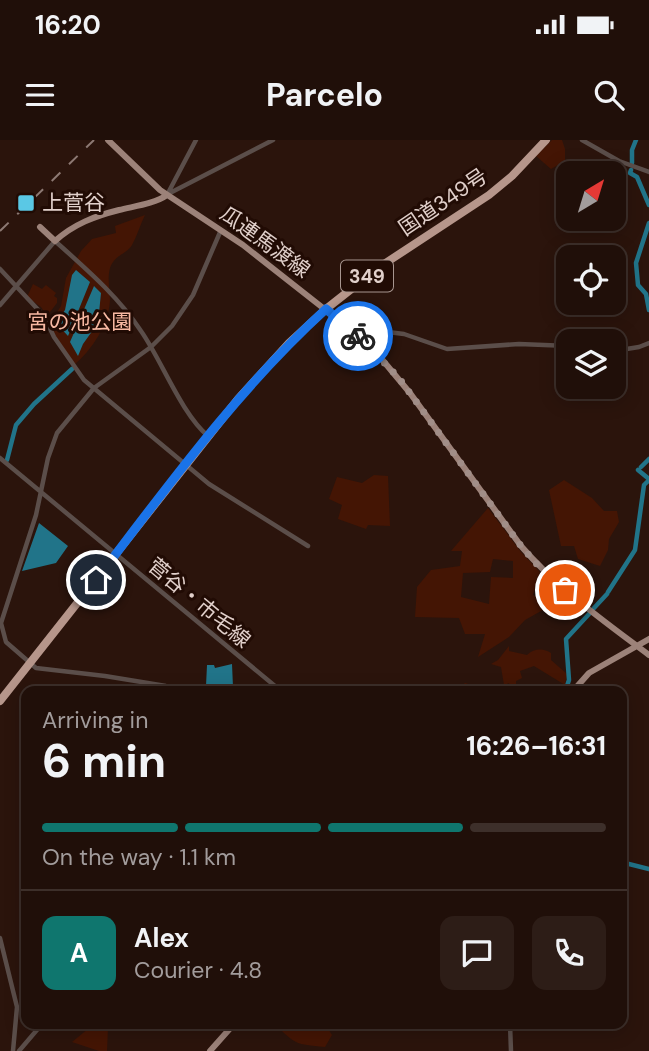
<!DOCTYPE html>
<meta charset="utf-8">
<style>
:root{--surface:#200f09;--page:#2d1d17;--text:#f1f3f6;--muted:#a29c9c;--line:#3d2f2a;--accent:#0f766e}
body{margin:0;font-family:"DM Sans","Noto Sans JP",sans-serif;background:var(--page);color:var(--text);height:100vh;display:flex;flex-direction:column;font-size:26px;white-space:nowrap}
*{box-sizing:border-box;margin:0}
p{font-size:23px;color:var(--muted)}
.icon{flex:none;width:38px;height:38px;fill:none;stroke:currentColor;stroke-width:2;stroke-linecap:round;stroke-linejoin:round}
.map{position:relative;flex:1;overflow:hidden}
.sheet{position:absolute;left:21px;top:546px;width:606px;height:343px;display:flex;flex-direction:column;background:var(--surface);border-radius:14px;box-shadow:0 4px 18px #0003,0 0 0 2px var(--line)}
.sheet>*{flex:none}
.needle{width:46px;rotate:38deg}
.buttons{position:absolute;left:556px;top:21px;display:grid;gap:14px}
.buttons a{display:grid;place-items:center;width:70px;height:70px;border-radius:14px;background:var(--surface);box-shadow:0 4px 18px #0003,0 0 0 2px var(--line);font-size:35px}
.pin{position:absolute;display:grid;place-items:center;width:60px;height:60px;color:#fff;margin:-30px;border:4px solid #fff;border-radius:50%;box-shadow:0 2px 7px #0007}
.courier{position:absolute;display:grid;place-items:center;width:70px;height:70px;margin:-35px;border:5px solid #1a73e8;border-radius:50%;background:#fff;color:#222;box-shadow:0 2px 9px #0007}
.overview em{font-style:normal;font-weight:700}
.overview div{display:flex;flex-direction:column-reverse}
.overview{display:flex;align-items:center;justify-content:space-between;height:119px;padding:0 21px}
h1{font-size:46px;font-weight:700;line-height:52px}
.bar{display:grid;grid-template-columns:repeat(4,1fr);gap:10px 7px;align-content:center;height:84px;padding:0 21px}
.bar i{height:9px;border-radius:5px;background:var(--line)}
.bar .on{background:var(--accent)}
.bar p{grid-column:span 4}
.line{display:flex;align-items:center;gap:18px;padding:0 21px;border-top:2px solid var(--line)}
.line div{flex:1}
.round{display:grid;place-items:center;flex:none;width:74px;height:74px;border-radius:14px;background:var(--page)}
.status{display:flex;justify-content:space-between;align-items:center;height:49px;padding:0 35px;background:var(--surface);direction:ltr}
.status svg{height:19px;fill:currentColor}
header{display:flex;justify-content:space-between;align-items:center;height:91px;padding:0 21px;background:var(--surface);font-size:32px;font-weight:700}
.map>svg:first-child{display:block}
.green{fill:#441504;fill-rule:evenodd}
.water{fill:#217489}
.lines{fill:none;stroke-linecap:round;stroke-linejoin:round}
.river{stroke:#217489;stroke-width:4.5}
.minor{stroke:#5b4e4a;stroke-width:4.5}
.major{stroke:#9c8279;stroke-width:6}
.highway{stroke:#b6968b;stroke-width:8}
.rail{stroke:#8d7973;stroke-width:2;stroke-dasharray:12 12;stroke-linecap:butt}
.done{stroke:#a18e88;stroke-width:7;stroke-dasharray:0 12.6}
.route{stroke:#1a73e8;stroke-width:9}
.poi-dot{fill:#5ac8e5;stroke:#210b04;stroke-width:2.5}
.labels{text-anchor:middle;dominant-baseline:central;stroke-width:6;stroke-linejoin:round;paint-order:stroke}
.shield{fill:#210b04;stroke:#a7958f;stroke-width:2}
.shield-label{font-size:19px;font-weight:bold;fill:#e1d0cb}
.street-label{font-size:21px;fill:#e1d0cb;stroke:#210b04}
.poi-label{font-size:21px;fill:#e1d0cb;stroke:#210b04;text-anchor:start}
.park-label{font-size:21px;fill:#f7b8a2;stroke:#210b04}
</style>
<div class="status"><b>16:20</b><svg viewBox="0 0 49 12"><path d="M0 12V9h3v3zM5 12V6h3v6zM10 12V3h3v9zM15 12V0h3v12zM26 1h20v11H26zM47 4h2v5h-2z"/></svg></div>
<header><svg class="icon" aria-label="menu" viewBox="0 0 24 24"><path d="M4 6h16M4 12h16M4 18h16"/></svg>Parcelo<svg class="icon" aria-label="search" viewBox="0 0 24 24"><circle cx="10" cy="10" r="6"/><path d="M15 15l6 6"/></svg></header>
<div class="map">
<svg width="649" height="911" viewBox="0 0 649 911">
<rect width="100%" height="100%" fill="#2b140c"/>
<path class="green" d="M552 0H562L565 9V21L551 29 536 16Z
M145 75C140 85 137 96 132 105 126 115 115 114 110 128 107 139 110 149 110 160 109 184 92 210 74 225L56 198 50 183 61 166 66 138 81 111 92 99 116 93 115 86Z
M33 144 42 149 46 145 56 153 54 156 57 158V163L47 176 41 167 27 157Z
M374 335 388 336 390 386 368 385 366 389 338 379 342 365 329 359 337 337 362 343Z
M564 340 592 358 604 371H617L619 382 609 399 608 410 600 426 578 419 574 406H561L549 350Z
M488 368 521 412 540 432 533 455 546 461 556 447 573 461 550 466 525 480 509 497 478 517 485 494H465L459 478 415 477 417 447 431 430 460 426 462 411H451ZM493 419 513 421V438L491 437 489 464 461 457 463 433 490 432Z
M509 506V511L527 515C534 508 544 508 551 513V520L567 534 565 545 534 526 520 531 522 538 516 541V549L508 543 503 551H485L463 545 465 543 482 548 484 544 496 548 504 545 501 527 491 524 498 520Z
M94 884 108 888 107 911H99L72 902Z
M275 884H325L332 895 325 907C295 904 296 905 275 884Z"/>
<path class="water" d="M76 130 90 142 68 196 56 183 65 170 72 135Z
M94 146 101 153 98 183 83 204 78 216 70 202Z
M39 383 68 406 56 423 22 431Z
M232 524 233 547 206 546 207 525H214L215 528Z"/>
<g class="lines">
<path class="river" d="M632 23V10L636 0
M631 30 630 33 637 37 649 65
M649 83 636 123 638 145 646 154 649 170
M7 320 16 285 34 264 72 229
M641 327 649 319
M638 330 649 339
M608 452 635 410 644 345 649 340
M594 468 607 454
M569 551 566 549 569 540 566 499 589 474
M621 722 649 729"/>
<path class="minor" d="M582 0 619 21 649 32
M168 54 273 0
M167 55 196 0
M221 90 193 155 172 186 151 207 94 248 57 293 48 318 36 375 1 483 6 502 36 528 105 536 166 546 244 551
M0 129 44 176 54 197 84 240 209 344 308 406
M0 165 55 101C85 128 118 156 141 191 162 221 181 273 208 296
M356 194 363 189 404 194 447 209 519 204 569 206
M614 211 639 207 649 203
M0 318 281 551
M0 798 17 867 13 911
M510 884 511 911
M19 911 42 884"/>
<path class="major" d="M108 0 160 50 243 105 346 186 375 211 410 253 521 406C558 449 604 481 649 515
M40 87 55 101C74 84 95 76 119 70 135 66 154 64 167 55
M573 551 589 533 649 499
M210 911 234 884"/>
<path class="highway" d="M0 561 238 259 289 203 326 169 378 128 489 55 512 36 546 0"/>
<path class="rail" d="M0 91 94 0"/>
</g>
<g class="lines">
<path class="done" d="M358 196 399 238 521 406 543 431 565 450"/>
<path class="route" d="M96 440C168 346 238 249 326 169L358 196"/>
</g>
<rect class="poi-dot" x="17" y="54" width="18" height="18" rx="3.5"/>
<g class="labels">
<rect class="shield" x="341" y="120.5" width="52" height="31" rx="5"/>
<g class="shield-label">
<text x="367" y="136">349</text>
</g>
<g class="street-label">
<text transform="translate(443 62) rotate(-34)">国道349号</text>
<text transform="translate(265 102) rotate(36)">瓜連馬渡線</text>
<text transform="translate(199 463) rotate(40)">菅谷・市毛線</text>
</g>
<g class="poi-label">
<text x="42" y="63">上菅谷</text>
</g>
<g class="park-label">
<text x="80" y="182">宮の池公園</text>
</g>
</g>
</svg>
<div class="buttons">
<a><svg class="needle" viewBox="-14 -14 28 28"><path d="M0-13l5 13h-10z" fill="#e53935"/><path d="M0 13l5-13h-10z" fill="#a29c9c"/></svg></a>
<a><svg class="icon" aria-label="locate" viewBox="0 0 24 24"><circle cx="12" cy="12" r="6"/><path d="M12 2v4M12 18v4M2 12h4M18 12h4"/></svg></a>
<a><svg class="icon" aria-label="layers" viewBox="0 0 24 24"><path d="M12 4l9 5-9 5-9-5zM3 14l9 5 9-5"/></svg></a>
</div>
<div class="pin" style="left:565px;top:450px;background:#ea580c"><svg class="icon" aria-label="bag" viewBox="0 0 24 24"><path d="M5 8h14l-1 12H6zM9 8a3 3 0 0 1 6 0"/></svg></div>
<div class="pin" style="left:96px;top:440px;background:#1f2937"><svg class="icon" aria-label="home" viewBox="0 0 24 24"><path d="M3 11l9-7 9 7M6 9v11h12V9"/></svg></div>
<div class="courier" style="left:358px;top:196px"><svg class="icon" aria-label="bike" viewBox="0 0 24 24"><circle cx="6" cy="16" r="4"/><circle cx="18" cy="16" r="4"/><path d="M6 16l4-8h5l3 8M10 8l3 8H6M13 5h3"/></svg></div>
<section class="sheet">
<div class="overview"><div><h1>6 min</h1><p>Arriving in</p></div><em>16:26–16:31</em></div>
<div class="bar"><i class="on"></i><i class="on"></i><i class="on"></i><i></i><p>On the way · 1.1 km</p></div>
<div class="line" style="height:126px"><b class="round" style="background:var(--accent);color:#fff">A</b><div><b>Alex</b><p>Courier · 4.8</p></div><a class="round"><svg class="icon" aria-label="chat" viewBox="0 0 24 24"><path d="M4 5h16v11H9l-5 4z"/></svg></a><a class="round"><svg class="icon" aria-label="phone" viewBox="0 0 24 24"><path d="M5 4h4l2 5-3 2q2 4 5 5l2-3 5 2v4C11 20 4 13 5 4z"/></svg></a></div>
</section>
</div>
